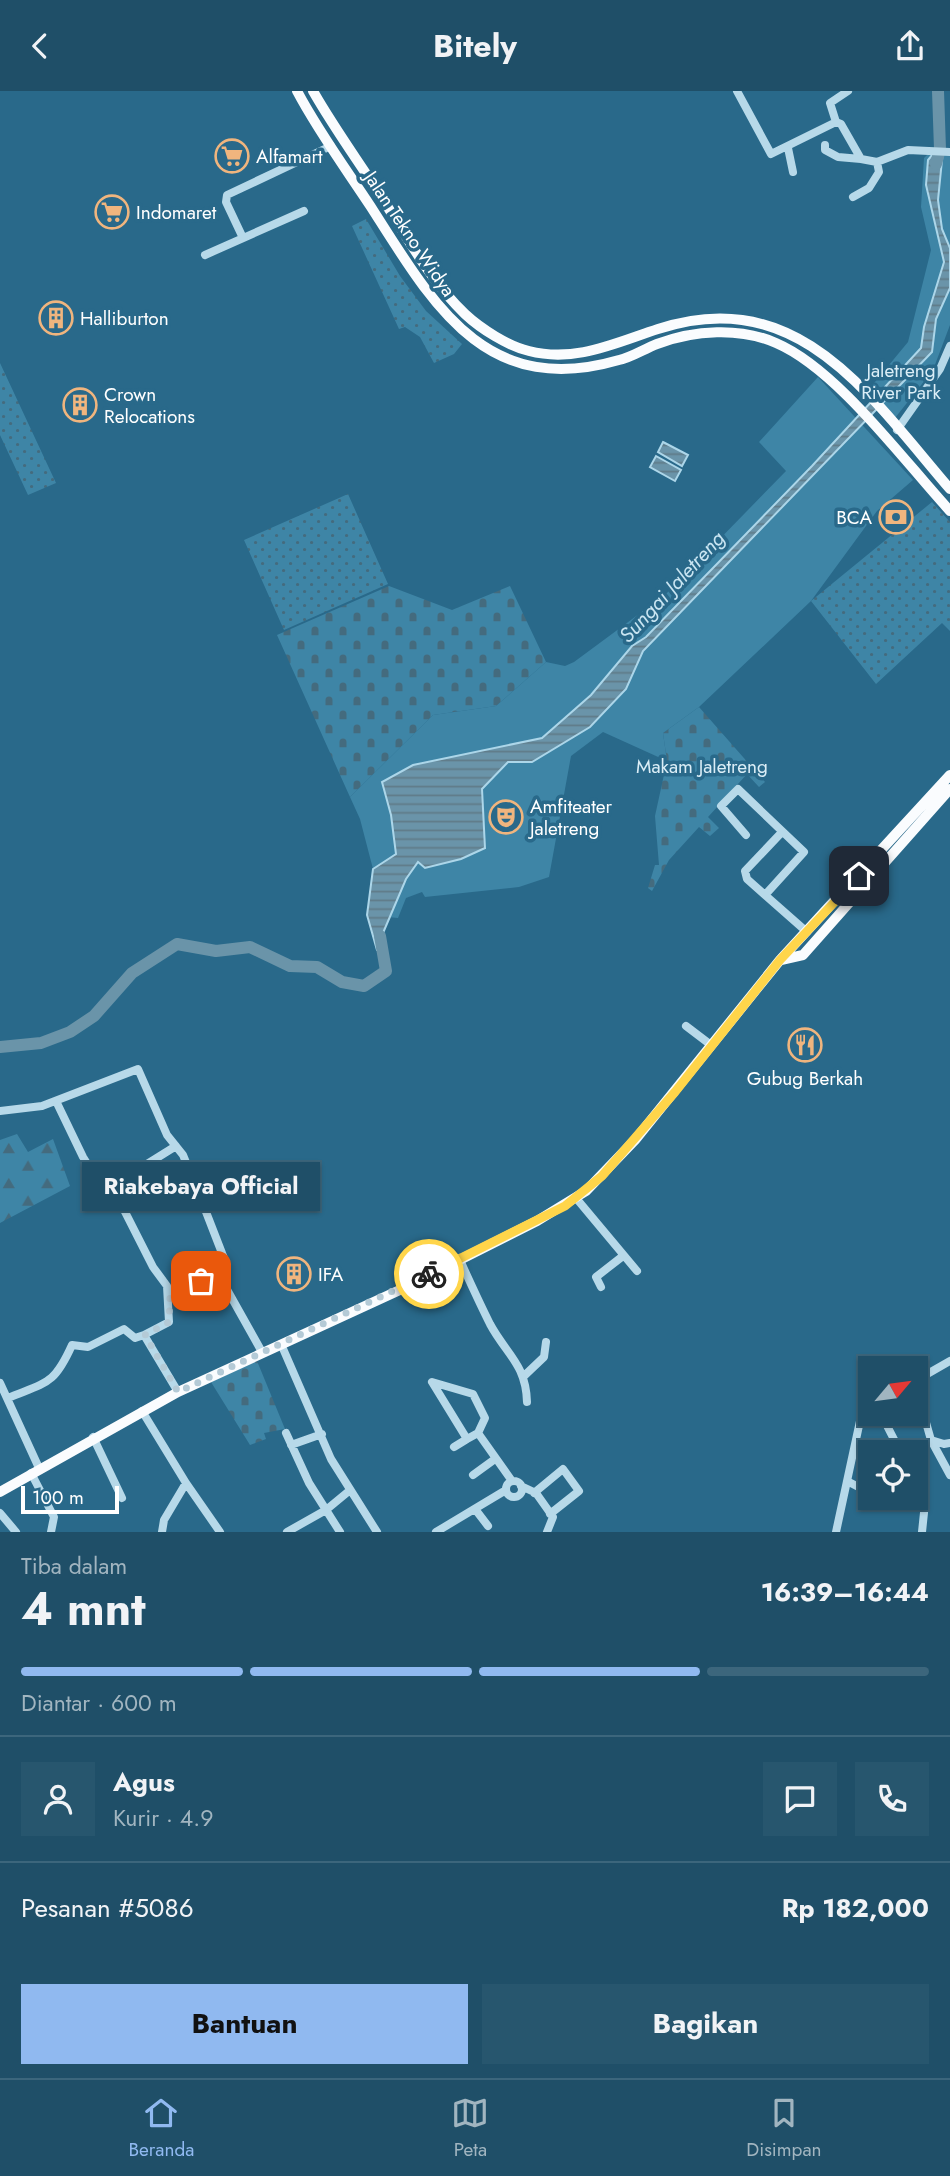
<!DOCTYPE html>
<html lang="id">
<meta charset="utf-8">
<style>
:root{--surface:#1f4f68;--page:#27566e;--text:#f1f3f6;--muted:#a1b5c0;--line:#3c667c;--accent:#90b9f0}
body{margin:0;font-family:Jost,sans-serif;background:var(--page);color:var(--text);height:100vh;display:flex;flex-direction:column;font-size:26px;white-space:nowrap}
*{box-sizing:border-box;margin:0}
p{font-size:23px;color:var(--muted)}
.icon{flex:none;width:38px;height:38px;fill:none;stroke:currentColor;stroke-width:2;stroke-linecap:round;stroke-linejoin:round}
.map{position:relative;height:1441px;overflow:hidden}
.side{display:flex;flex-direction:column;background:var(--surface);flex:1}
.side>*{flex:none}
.needle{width:46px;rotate:61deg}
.controls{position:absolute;left:858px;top:1265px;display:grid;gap:14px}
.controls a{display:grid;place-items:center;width:70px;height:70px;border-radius:0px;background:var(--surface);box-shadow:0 2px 5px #0004,0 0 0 2px var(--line);font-size:35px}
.scale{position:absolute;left:21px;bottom:18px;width:98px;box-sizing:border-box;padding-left:7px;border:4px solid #fff;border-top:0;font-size:19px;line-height:24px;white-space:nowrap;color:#fff;-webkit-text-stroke:5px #29698a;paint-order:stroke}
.pin{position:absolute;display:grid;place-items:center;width:60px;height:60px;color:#fff;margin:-30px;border-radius:14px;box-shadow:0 4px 10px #0006}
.courier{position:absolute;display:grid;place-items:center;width:70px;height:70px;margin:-35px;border:5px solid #ffd54a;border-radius:50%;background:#fff;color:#222;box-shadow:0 2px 9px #0007}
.bubble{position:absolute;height:49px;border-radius:0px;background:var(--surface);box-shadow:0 2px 5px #0004,0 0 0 2px var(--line);font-size:23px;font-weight:700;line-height:49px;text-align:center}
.overview em{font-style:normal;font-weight:700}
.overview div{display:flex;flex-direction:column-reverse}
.overview{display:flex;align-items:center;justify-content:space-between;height:119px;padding:0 21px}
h1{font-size:46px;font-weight:700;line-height:52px}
.bar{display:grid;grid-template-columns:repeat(4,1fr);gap:10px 7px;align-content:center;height:84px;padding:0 21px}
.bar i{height:9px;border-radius:5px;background:var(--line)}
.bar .current{background:var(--accent)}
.bar p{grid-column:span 4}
.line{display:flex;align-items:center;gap:18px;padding:0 21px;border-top:2px solid var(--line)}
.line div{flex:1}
.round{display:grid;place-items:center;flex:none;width:74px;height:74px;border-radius:0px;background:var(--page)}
.button{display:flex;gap:14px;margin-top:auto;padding:14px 21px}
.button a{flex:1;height:80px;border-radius:0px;background:var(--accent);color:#111;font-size:28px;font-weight:700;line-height:80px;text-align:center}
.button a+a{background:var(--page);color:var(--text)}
header{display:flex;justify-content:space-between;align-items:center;height:91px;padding:0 21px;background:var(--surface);font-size:32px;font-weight:700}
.tabs{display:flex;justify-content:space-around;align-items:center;height:98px;border-top:2px solid var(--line);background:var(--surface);font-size:19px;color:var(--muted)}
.tabs a{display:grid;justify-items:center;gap:4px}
.tabs .current{color:var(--accent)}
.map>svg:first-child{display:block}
.grass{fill:url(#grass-dots)}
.forest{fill:url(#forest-firs)}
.cemetery{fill:url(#cemetery-stones)}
.park{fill:#3e85a6}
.water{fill:url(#water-rules);stroke:#acd6e9;stroke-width:2}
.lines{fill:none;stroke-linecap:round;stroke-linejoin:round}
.river{stroke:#6a94a9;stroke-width:12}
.minor{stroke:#b7d9e9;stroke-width:8}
.major{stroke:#fafcfe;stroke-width:10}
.done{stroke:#b4cad6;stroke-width:7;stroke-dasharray:0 12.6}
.route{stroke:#ffd54a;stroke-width:9}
.labels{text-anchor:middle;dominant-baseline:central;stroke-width:7;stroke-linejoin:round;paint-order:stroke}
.poi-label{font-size:19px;fill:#fff;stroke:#29698a;text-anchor:start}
.street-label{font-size:19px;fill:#fff;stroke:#29698a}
.park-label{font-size:19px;fill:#dbeef7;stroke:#29698a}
.water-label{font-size:21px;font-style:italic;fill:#c9e5f2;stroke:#29698a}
</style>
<header><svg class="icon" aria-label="back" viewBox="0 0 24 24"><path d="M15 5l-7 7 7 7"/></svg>Bitely<svg class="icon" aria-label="share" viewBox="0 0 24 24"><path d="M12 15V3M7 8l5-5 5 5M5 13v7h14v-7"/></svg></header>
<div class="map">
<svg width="950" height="1441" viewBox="0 0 950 1441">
<defs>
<pattern id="grass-dots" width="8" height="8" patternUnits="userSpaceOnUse" patternTransform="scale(1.75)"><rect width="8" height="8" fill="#3e85a6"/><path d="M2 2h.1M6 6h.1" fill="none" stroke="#446b7e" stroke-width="1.8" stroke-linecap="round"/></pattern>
<pattern id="forest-firs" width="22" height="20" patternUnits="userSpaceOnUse" patternTransform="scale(1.75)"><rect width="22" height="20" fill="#3e85a6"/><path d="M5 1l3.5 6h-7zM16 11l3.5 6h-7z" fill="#446b7e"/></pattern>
<pattern id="cemetery-stones" width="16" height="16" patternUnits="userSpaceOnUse" patternTransform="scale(1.75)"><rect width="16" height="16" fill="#3e85a6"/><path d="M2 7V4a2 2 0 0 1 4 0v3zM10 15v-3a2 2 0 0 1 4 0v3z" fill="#446b7e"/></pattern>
<pattern id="water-rules" width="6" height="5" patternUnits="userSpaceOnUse" patternTransform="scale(1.75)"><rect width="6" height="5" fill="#6a94a9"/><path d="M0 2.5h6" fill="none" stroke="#607b88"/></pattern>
</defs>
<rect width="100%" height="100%" fill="#29698a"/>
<path class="grass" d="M366 128 400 185 426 220 462 253 454 263 434 272 420 246 405 236 399 238 352 135Z
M0 272 56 392 28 404 0 344Z
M348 403 388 493 284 539 244 449Z
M932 411 950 431V540L942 532 876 593 811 510Z"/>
<path class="forest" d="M17 1043 28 1061 53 1048 70 1095 0 1132V1049Z"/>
<path class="cemetery" d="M389 495 452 519 510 495 546 571 496 615 433 624 350 706 277 544Z
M699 616 765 691 759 696 747 683 708 726 719 737 710 745 699 736 669 769 652 800 648 797 655 774H659L655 725 667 670 663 642Z
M257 1270 285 1338 264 1342 266 1348 250 1354 211 1291Z"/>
<path class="park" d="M930 61 950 63V234L933 279 895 327 870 297 908 251 931 159 921 116 924 67Z
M818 286 913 389 877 420 811 510 699 616 663 642 667 670 603 641 571 665 549 786 519 796 425 806 422 801 406 807 398 827 367 824 373 778 360 728 350 706 433 624 496 615 546 571 565 575 574 571 666 503 786 380 759 351Z"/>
<path class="water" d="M937 58 943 59 938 109 942 138 950 157V197L936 228 932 261 643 560 626 598 590 636 532 671H508L482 698 485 757 461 768 425 777 418 771 406 788 383 842 386 863 377 859 367 824 373 778 396 763 391 724 382 691 413 674 542 647 591 604 632 555 646 546 812 375 921 257 924 236 944 171 926 94 928 69Z
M663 351 688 364 682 375 658 361Z
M656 365 681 379 675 390 650 376Z"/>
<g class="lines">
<path class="river" d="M936 73 940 58 938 0
M0 956 41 952 70 941 94 925 132 882 177 853 216 860 250 856 290 875 317 876 342 891 364 895 386 880 380 845"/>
<path class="minor" d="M737 0 771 63 836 31 830 12 848 0
M836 31 841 33 861 68 877 71 908 59 950 61
M825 54V59L838 66 861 68
M788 57 793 81
M853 106 869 97 879 81 877 71
M243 147 226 111 227 104 331 55
M205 164 304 120
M897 339 940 278 950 255
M746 744 721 715 738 698 804 761 765 804 807 841
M765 804 747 788 745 780 782 741
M686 935 711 954
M56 1010 83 1066 98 1090 120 1111 153 1176 167 1195 169 1231 144 1244 178 1301
M0 1020 42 1015 138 978 167 1044 183 1064 201 1108 227 1175 225 1195 262 1261
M107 1098 176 1055
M576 1107 637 1180
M201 1108 245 1087
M459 1167C469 1189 479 1211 490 1233 506 1263 526 1273 527 1311
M601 1196 596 1186 623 1165
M170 1204 187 1199 215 1181
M281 1253 331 1368 377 1441
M524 1285 544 1266 546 1251
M915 1290 950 1270
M432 1291 473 1303 485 1327 478 1342 467 1348Z
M0 1292 39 1377
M915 1293 931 1349 950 1384
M8 1307C47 1291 54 1294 72 1254L88 1256 124 1238 135 1247 144 1244
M142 1320 186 1392 164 1429 162 1441
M881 1323 901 1362
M286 1342 309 1392 340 1441
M478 1342 512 1390
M93 1346 122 1407
M291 1354 322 1343
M454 1356 467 1348
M906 1362 931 1349 944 1353 950 1352
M31 1382 54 1426 51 1441
M473 1384 495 1368
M847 1390 870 1402
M506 1398a8 8 0 1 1 16 0a8 8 0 1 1-16 0Z
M186 1392 220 1441
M521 1395 536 1402 553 1426 547 1441
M915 1396 925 1412 922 1441
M534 1402 563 1378 579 1400 550 1423
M475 1418 488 1435
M0 1422 16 1441
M287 1441 326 1419 349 1400
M436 1441 506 1399
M836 1441 860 1330 863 1321 870 1316"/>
<path class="major" d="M297 0C318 40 346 78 371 116 433 213 485 308 619 269 632 266 644 258 657 253 694 239 740 236 776 252 837 278 904 370 950 420
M313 0C334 37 359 71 382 107 407 146 431 191 465 223 481 238 508 255 529 260 575 272 615 252 658 238 798 192 870 305 950 398
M781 869 803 864 950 698
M0 1401 178 1301 402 1198 537 1130 586 1100 635 1049 780 869 950 684"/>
</g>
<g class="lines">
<path class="done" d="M201 1190 187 1199 170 1204 169 1231 145 1244 178 1301 429 1183"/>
<path class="route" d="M429 1183 565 1115 602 1085 675 1001 780 869 859 785"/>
</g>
<defs>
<symbol id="supermarket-ring" viewBox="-11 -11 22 22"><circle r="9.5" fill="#29698a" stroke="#f0b57e" stroke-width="1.5"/><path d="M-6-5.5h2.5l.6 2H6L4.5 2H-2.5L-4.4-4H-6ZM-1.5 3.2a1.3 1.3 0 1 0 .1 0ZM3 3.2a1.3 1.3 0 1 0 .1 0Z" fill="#f0b57e"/></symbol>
<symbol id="building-ring" viewBox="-11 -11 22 22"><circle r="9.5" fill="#29698a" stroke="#f0b57e" stroke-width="1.5"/><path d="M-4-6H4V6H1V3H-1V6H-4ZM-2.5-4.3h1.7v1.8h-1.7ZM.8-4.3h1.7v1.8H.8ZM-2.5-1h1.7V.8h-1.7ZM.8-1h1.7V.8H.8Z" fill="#f0b57e"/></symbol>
<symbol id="bank-ring" viewBox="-11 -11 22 22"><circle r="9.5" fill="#29698a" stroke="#f0b57e" stroke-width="1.5"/><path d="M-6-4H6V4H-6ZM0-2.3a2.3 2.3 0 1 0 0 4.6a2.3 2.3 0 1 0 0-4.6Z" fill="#f0b57e"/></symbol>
<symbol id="theatre-ring" viewBox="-11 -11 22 22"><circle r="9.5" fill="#29698a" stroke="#f0b57e" stroke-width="1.5"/><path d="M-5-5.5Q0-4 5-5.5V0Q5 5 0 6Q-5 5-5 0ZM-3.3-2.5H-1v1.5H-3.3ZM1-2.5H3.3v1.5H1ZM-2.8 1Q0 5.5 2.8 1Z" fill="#f0b57e"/></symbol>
<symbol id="restaurant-ring" viewBox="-11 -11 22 22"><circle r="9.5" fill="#29698a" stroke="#f0b57e" stroke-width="1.5"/><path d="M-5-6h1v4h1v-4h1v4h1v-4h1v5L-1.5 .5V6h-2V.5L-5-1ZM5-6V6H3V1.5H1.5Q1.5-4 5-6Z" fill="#f0b57e"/></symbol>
</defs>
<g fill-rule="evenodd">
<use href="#supermarket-ring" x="213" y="46" width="38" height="38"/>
<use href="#supermarket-ring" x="93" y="102" width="38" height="38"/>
<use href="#building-ring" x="37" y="208" width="38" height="38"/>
<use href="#building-ring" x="61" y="295" width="38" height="38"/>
<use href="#bank-ring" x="877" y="407" width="38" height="38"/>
<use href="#theatre-ring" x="487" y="707" width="38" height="38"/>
<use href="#restaurant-ring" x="786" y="935" width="38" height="38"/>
<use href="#building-ring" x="275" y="1164" width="38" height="38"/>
</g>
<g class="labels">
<g class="poi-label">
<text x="256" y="65">Alfamart</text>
<text x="136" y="121">Indomaret</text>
<text x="80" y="227">Halliburton</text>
<text x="104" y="303">Crown<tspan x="104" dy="22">Relocations</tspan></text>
<text x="872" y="426" text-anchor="end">BCA</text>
<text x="530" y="715">Amfiteater<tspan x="530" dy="22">Jaletreng</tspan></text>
<text x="805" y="987" text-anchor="middle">Gubug Berkah</text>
<text x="318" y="1183">IFA</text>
</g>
<g class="street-label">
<text transform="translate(410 143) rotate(56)">Jalan Tekno Widya</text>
</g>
<g class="park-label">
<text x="901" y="279">Jaletreng<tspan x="901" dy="22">River Park</tspan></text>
<text x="702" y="675">Makam Jaletreng</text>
</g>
<g class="water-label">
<text transform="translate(672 496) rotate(-47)">Sungai Jaletreng</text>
</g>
</g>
</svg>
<div class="controls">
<a><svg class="needle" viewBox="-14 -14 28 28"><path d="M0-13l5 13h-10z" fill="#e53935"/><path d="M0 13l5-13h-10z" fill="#a1b5c0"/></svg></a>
<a><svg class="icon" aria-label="locate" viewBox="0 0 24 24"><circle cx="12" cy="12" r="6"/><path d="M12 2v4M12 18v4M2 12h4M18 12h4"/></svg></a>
</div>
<div class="scale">100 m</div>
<div class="pin" style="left:201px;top:1190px;background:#ea580c"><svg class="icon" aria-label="bag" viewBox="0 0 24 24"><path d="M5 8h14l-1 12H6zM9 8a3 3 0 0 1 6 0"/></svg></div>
<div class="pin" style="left:859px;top:785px;background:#1f2937"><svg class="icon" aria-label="home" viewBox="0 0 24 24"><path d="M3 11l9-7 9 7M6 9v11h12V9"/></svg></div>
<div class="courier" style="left:429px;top:1183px"><svg class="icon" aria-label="bike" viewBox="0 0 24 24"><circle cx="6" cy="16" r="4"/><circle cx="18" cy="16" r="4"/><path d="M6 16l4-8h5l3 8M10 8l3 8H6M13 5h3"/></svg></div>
<div class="bubble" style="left:82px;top:1071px;width:238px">Riakebaya Official</div>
</div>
<section class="side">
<div class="overview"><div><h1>4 mnt</h1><p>Tiba dalam</p></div><em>16:39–16:44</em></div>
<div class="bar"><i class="current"></i><i class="current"></i><i class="current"></i><i></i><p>Diantar · 600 m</p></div>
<div class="line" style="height:126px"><a class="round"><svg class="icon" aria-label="person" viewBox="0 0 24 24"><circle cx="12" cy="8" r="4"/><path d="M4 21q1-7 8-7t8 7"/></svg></a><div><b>Agus</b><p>Kurir · 4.9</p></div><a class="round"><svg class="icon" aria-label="chat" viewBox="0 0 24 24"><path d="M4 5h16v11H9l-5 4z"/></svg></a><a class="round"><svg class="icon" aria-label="phone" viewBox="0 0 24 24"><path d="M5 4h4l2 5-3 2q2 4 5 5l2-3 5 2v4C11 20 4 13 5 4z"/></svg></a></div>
<div class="line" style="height:91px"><div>Pesanan #5086</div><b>Rp 182,000</b></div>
<div class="button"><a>Bantuan</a><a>Bagikan</a></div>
</section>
<nav class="tabs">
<a class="current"><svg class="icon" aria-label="home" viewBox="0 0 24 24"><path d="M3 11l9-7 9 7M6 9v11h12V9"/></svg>Beranda</a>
<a><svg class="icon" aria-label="map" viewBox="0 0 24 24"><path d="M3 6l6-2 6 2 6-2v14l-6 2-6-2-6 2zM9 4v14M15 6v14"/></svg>Peta</a>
<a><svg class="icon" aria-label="saved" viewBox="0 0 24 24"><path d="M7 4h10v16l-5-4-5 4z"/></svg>Disimpan</a>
</nav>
